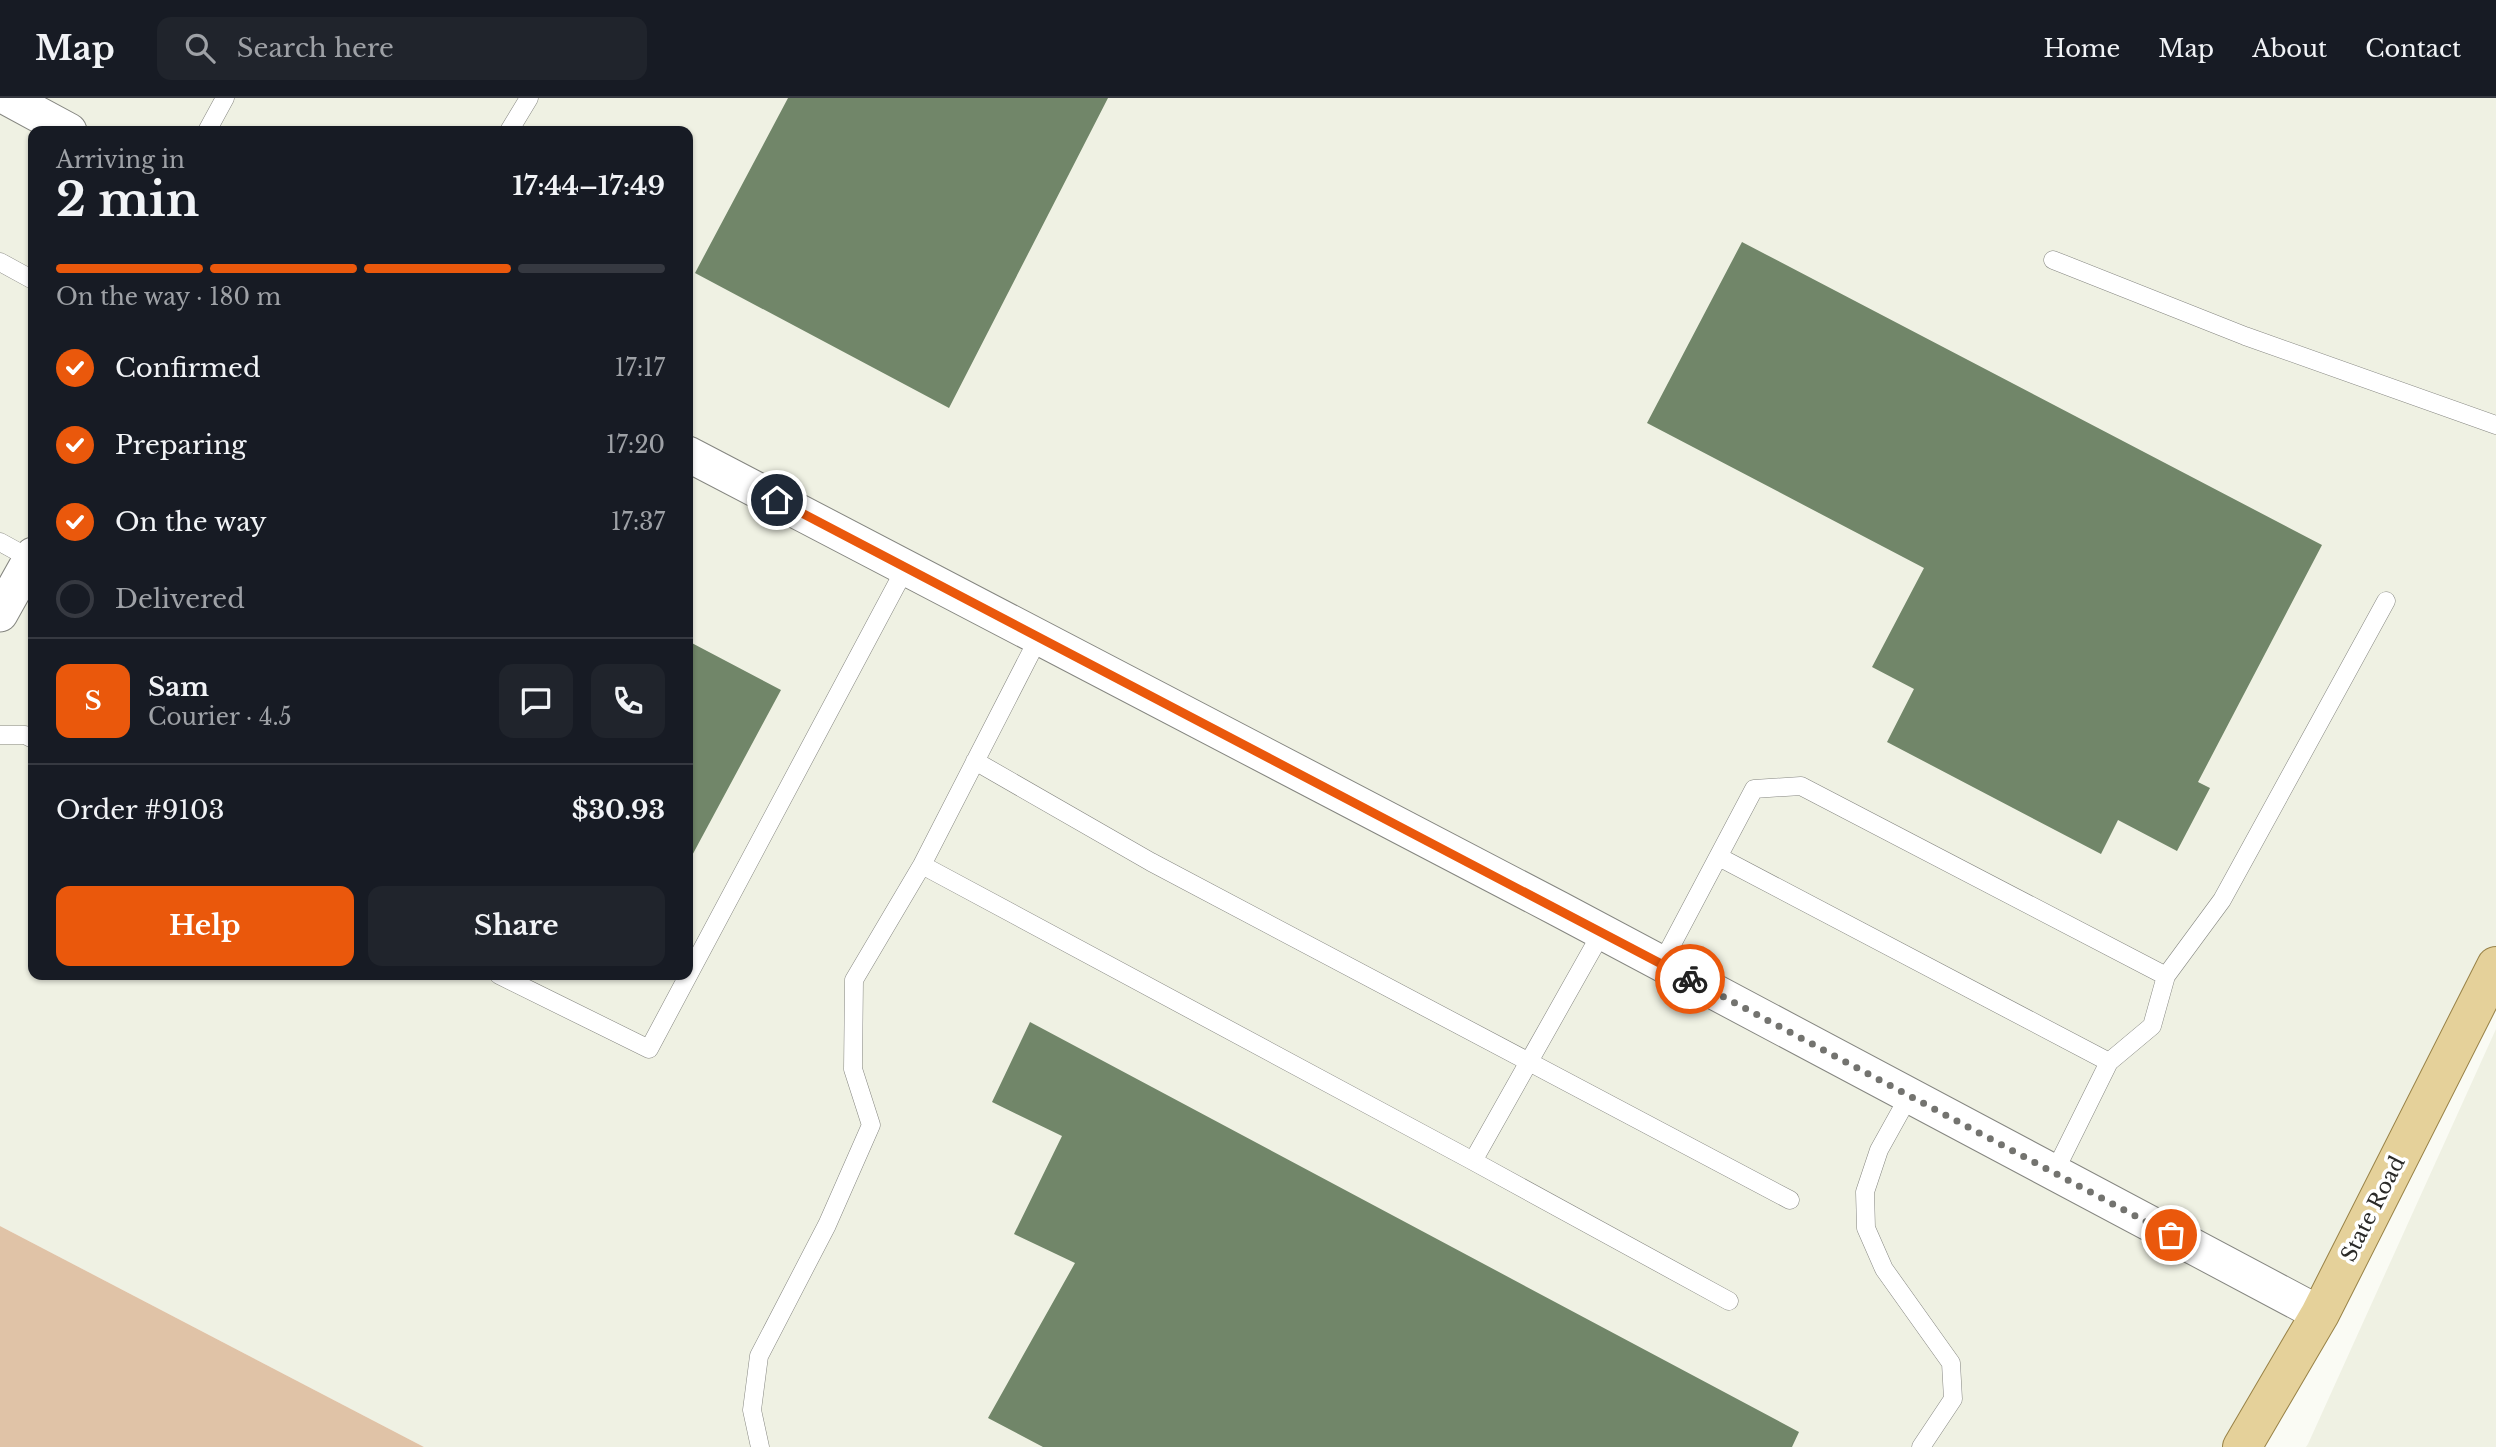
<!DOCTYPE html>
<meta charset="utf-8">
<style>
:root{--surface:#171b24;--page:#20242c;--text:#f1f3f6;--muted:#9ea1a6;--line:#363941;--accent:#ea580c}
body{margin:0;font-family:"Libre Baskerville",serif;background:var(--page);color:var(--text);height:100vh;display:flex;flex-direction:column;font-size:26px;white-space:nowrap}
*{box-sizing:border-box;margin:0}
p{font-size:23px;color:var(--muted)}
.icon{flex:none;width:38px;height:38px;fill:none;stroke:currentColor;stroke-width:2;stroke-linecap:round;stroke-linejoin:round}
.map{position:relative;flex:1;overflow:hidden}
.panel{position:absolute;left:28px;top:28px;width:665px;height:854px;display:flex;flex-direction:column;background:var(--surface);border-radius:14px;box-shadow:0 2px 5px #0004}
.panel>*{flex:none}
.pin{position:absolute;display:grid;place-items:center;width:60px;height:60px;color:#fff;margin:-30px;border:4px solid #fff;border-radius:50%;box-shadow:0 2px 7px #0007}
.courier{position:absolute;display:grid;place-items:center;width:70px;height:70px;margin:-35px;border:5px solid #ea580c;border-radius:50%;background:#fff;color:#222;box-shadow:0 2px 9px #0007}
.head em{font-style:normal;font-weight:700}
.head div{display:flex;flex-direction:column-reverse}
.head{display:flex;align-items:center;justify-content:space-between;height:119px;padding:0 28px}
h1{font-size:46px;font-weight:700;line-height:52px}
.bar{display:grid;grid-template-columns:repeat(4,1fr);gap:10px 7px;align-content:center;height:84px;padding:0 28px}
.bar i{height:9px;border-radius:5px;background:var(--line)}
.bar .selected{background:var(--accent)}
.bar p{grid-column:span 4}
.line{display:flex;align-items:center;gap:18px;padding:0 28px;border-top:2px solid var(--line)}
.line div{flex:1}
.round{display:grid;place-items:center;flex:none;width:74px;height:74px;border-radius:14px;background:var(--page)}
ol{padding:0 28px;list-style:none}
li{display:flex;align-items:center;gap:21px;height:77px}
li p{margin-inline-start:auto}
li .icon{padding:7px;border-radius:50%;background:var(--accent);color:#fff;stroke-width:4}
li:last-child{color:var(--muted)}
li i{width:38px;height:38px;border:4px solid var(--line);border-radius:50%}
.primary-button{display:flex;gap:14px;margin-top:auto;padding:14px 28px}
.primary-button a{flex:1;height:80px;border-radius:14px;background:var(--accent);color:#fff;font-size:28px;font-weight:700;line-height:80px;text-align:center}
.primary-button a+a{background:var(--page);color:var(--text)}
header{display:flex;align-items:center;gap:42px;box-sizing:border-box;height:98px;padding:0 35px;background:var(--surface);border-bottom:2px solid var(--line)}
header strong{font-size:33px}
nav{display:flex;gap:38px;margin-inline-start:auto;font-size:24px}
.search{width:490px;height:63px;background:var(--page);display:flex;align-items:center;gap:18px;box-sizing:border-box;padding:0 24px;border-radius:14px;color:var(--muted);font-size:26px}
.map>svg:first-child{display:block}
.built{fill:#eff1e3;fill-rule:evenodd}
.forest{fill:#e0c3a7}
.building{fill:#718669}
.lines{fill:none;stroke-linecap:round;stroke-linejoin:round}
.lane-casing{stroke:#858680;stroke-width:19}
.street-casing{stroke:#858680;stroke-width:37}
.primary-casing{stroke:#988247;stroke-width:40}
.lane{stroke:#fff;stroke-width:18}
.street{stroke:#fff;stroke-width:35}
.primary{stroke:#e5d19a;stroke-width:38}
.done{stroke:#73736f;stroke-width:7;stroke-dasharray:0 12.6}
.route{stroke:#ea580c;stroke-width:9}
.labels{text-anchor:middle;dominant-baseline:central;stroke-width:7;stroke-linejoin:round;paint-order:stroke}
.street-label{font-size:21px;fill:#2a2a28;stroke:#fffffe}
</style>
<header>
<strong>Map</strong>
<div class="search"><svg class="icon" aria-label="search" viewBox="0 0 24 24"><circle cx="10" cy="10" r="6"/><path d="M15 15l6 6"/></svg>Search here</div>
<nav><a>Home</a><a>Map</a><a>About</a><a>Contact</a></nav>
</header>
<div class="map">
<svg width="2496" height="1349" viewBox="0 0 2496 1349">
<rect width="100%" height="100%" fill="#fafbf4"/>
<path class="built" d="M0 0H2496V868L2260 1349H424L0 1128ZM33 33H688V877H33Z
M2496 931V1349H2306L2308 1346Z"/>
<path class="forest" d="M0 1128 424 1349H0Z"/>
<path class="building" d="M788 0H1108L949 310 695 175Z
M1742 144 2322 447 2198 684 2210 690 2177 753 2118 722 2101 756 1887 644 1914 591 1872 569 1924 470 1647 325Z
M688 543 781 592 688 765Z
M1030 924 1799 1334 1792 1349H1043L988 1320 1075 1165 1014 1136 1062 1038 992 1004Z"/>
<g class="lines">
<defs>
<path id="lane" d="M207 33 225 0
M509 33 529 0
M2053 162 2245 238 2496 327
M0 164 33 182
M0 444 31 461
M1039 539 922 767 1473 1063
M0 637H25L33 641
M975 663 1151 764 1790 1102
M1719 759 2109 964
M1602 834 1473 1063 1729 1203
M1662 865 1754 691 1801 688 2166 878 2152 928 2109 964 2054 1075
M499 877 649 951 906 469
M2166 878 2222 802 2386 503
M1909 998 1879 1052 1865 1094 1866 1130 1884 1171 1951 1265 1953 1301 1921 1349
M760 1349 752 1312 759 1258 827 1127 871 1027 853 971 854 882 922 767"/>
<path id="street" d="M8 0 69 33
M688 356 1559 811 2320 1216
M0 516 33 457"/>
<path id="primary" d="M2242 1349 2320 1216 2496 868"/>
</defs>
<use href="#lane" class="lane-casing"/>
<use href="#street" class="street-casing"/>
<use href="#primary" class="primary-casing"/>
<use href="#lane" class="lane"/>
<use href="#street" class="street"/>
<use href="#primary" class="primary"/>
</g>
<g class="lines">
<path class="done" d="M1690 881 2171 1137"/>
<path class="route" d="M777 402 1690 881"/>
</g>
<g class="labels">
<g class="street-label">
<text transform="translate(2373 1111) rotate(-63)">State Road</text>
</g>
</g>
</svg>
<div class="pin" style="left:2171px;top:1137px;background:#ea580c"><svg class="icon" aria-label="bag" viewBox="0 0 24 24"><path d="M5 8h14l-1 12H6zM9 8a3 3 0 0 1 6 0"/></svg></div>
<div class="pin" style="left:777px;top:402px;background:#1f2937"><svg class="icon" aria-label="home" viewBox="0 0 24 24"><path d="M3 11l9-7 9 7M6 9v11h12V9"/></svg></div>
<div class="courier" style="left:1690px;top:881px"><svg class="icon" aria-label="bike" viewBox="0 0 24 24"><circle cx="6" cy="16" r="4"/><circle cx="18" cy="16" r="4"/><path d="M6 16l4-8h5l3 8M10 8l3 8H6M13 5h3"/></svg></div>
<section class="panel">
<div class="head"><div><h1>2 min</h1><p>Arriving in</p></div><em>17:44–17:49</em></div>
<div class="bar"><i class="selected"></i><i class="selected"></i><i class="selected"></i><i></i><p>On the way · 180 m</p></div>
<ol>
<li><svg class="icon" aria-label="check" viewBox="0 0 24 24"><path d="M5 12l5 5 9-10"/></svg>Confirmed<p>17:17</p></li>
<li><svg class="icon" aria-label="check" viewBox="0 0 24 24"><path d="M5 12l5 5 9-10"/></svg>Preparing<p>17:20</p></li>
<li><svg class="icon" aria-label="check" viewBox="0 0 24 24"><path d="M5 12l5 5 9-10"/></svg>On the way<p>17:37</p></li>
<li><i></i>Delivered</li>
</ol>
<div class="line" style="height:126px"><b class="round" style="background:var(--accent);color:#fff">S</b><div><b>Sam</b><p>Courier · 4.5</p></div><a class="round"><svg class="icon" aria-label="chat" viewBox="0 0 24 24"><path d="M4 5h16v11H9l-5 4z"/></svg></a><a class="round"><svg class="icon" aria-label="phone" viewBox="0 0 24 24"><path d="M5 4h4l2 5-3 2q2 4 5 5l2-3 5 2v4C11 20 4 13 5 4z"/></svg></a></div>
<div class="line" style="height:91px"><div>Order #9103</div><b>$30.93</b></div>
<div class="primary-button"><a>Help</a><a>Share</a></div>
</section>
</div>
